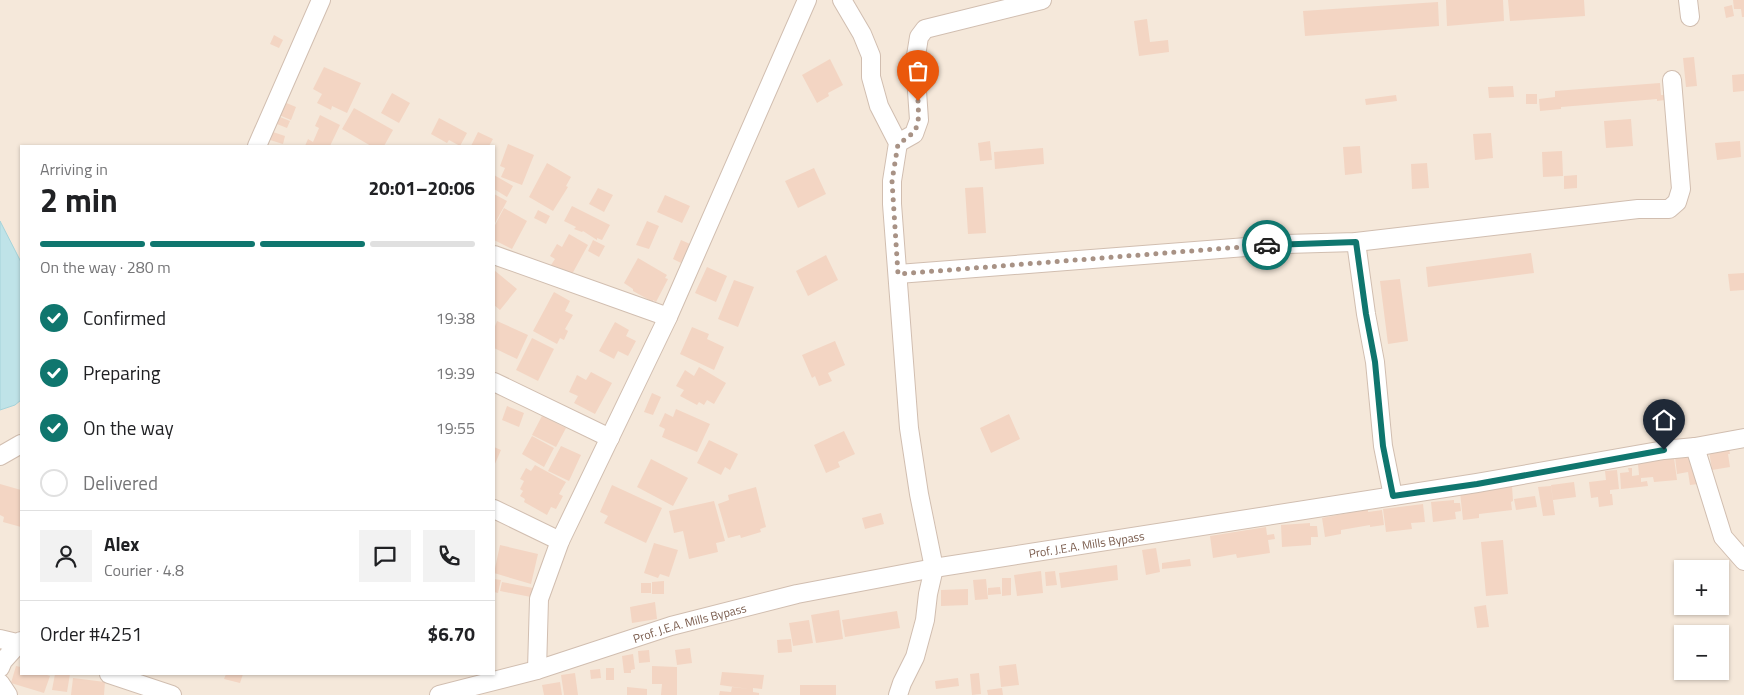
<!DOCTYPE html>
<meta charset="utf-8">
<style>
:root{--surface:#fff;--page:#f2f2f2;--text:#202124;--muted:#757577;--line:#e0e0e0;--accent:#0f766e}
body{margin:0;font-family:"Titillium Web",sans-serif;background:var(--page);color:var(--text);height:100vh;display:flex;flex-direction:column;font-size:19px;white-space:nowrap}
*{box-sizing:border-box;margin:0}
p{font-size:16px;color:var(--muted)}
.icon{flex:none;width:28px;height:28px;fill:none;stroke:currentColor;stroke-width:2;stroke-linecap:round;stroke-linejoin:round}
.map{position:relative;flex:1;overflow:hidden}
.details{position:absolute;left:20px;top:145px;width:475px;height:530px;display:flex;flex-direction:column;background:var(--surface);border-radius:0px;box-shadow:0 1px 4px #0004}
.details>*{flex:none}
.buttons{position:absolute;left:1674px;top:560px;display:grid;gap:10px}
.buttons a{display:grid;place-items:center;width:55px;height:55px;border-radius:0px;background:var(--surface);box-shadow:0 1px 4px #0004;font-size:25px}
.pin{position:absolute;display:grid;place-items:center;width:42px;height:42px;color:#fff;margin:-51px -21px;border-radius:50% 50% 50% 0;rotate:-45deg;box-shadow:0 0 5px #0007}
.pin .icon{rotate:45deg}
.courier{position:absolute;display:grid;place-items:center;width:50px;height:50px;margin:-25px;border:4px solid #0f766e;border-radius:50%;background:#fff;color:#222;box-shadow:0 1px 6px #0007}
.headline em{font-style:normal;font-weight:700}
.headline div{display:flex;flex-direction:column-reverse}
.headline{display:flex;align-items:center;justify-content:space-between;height:85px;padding:0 20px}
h1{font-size:32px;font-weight:700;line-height:38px}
.bar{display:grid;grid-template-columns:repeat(4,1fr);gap:8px 5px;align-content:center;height:60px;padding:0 20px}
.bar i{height:6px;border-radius:4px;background:var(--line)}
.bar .current{background:var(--accent)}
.bar p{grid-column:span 4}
.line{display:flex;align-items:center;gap:12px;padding:0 20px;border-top:1px solid var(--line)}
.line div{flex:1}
.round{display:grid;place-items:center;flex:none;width:52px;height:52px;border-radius:0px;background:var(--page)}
ol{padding:0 20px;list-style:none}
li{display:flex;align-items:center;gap:15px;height:55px}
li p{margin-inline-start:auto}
li .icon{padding:5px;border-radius:50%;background:var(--accent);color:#fff;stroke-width:4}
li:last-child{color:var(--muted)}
li i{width:28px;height:28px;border:2px solid var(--line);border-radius:50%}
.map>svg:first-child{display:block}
.residential{fill:#f5e8da;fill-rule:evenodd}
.water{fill:#bfe3e8;stroke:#a5d3da}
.building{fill:#f3d5c3}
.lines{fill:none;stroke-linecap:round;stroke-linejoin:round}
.minor-casing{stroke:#d1beb0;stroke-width:20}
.minor{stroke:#fff;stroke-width:18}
.done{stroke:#a89285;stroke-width:5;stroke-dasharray:0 9}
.route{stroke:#0f766e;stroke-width:6}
.labels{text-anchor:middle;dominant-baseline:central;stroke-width:4.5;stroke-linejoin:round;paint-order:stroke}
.street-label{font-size:12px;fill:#7a5c4d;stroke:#fffaf3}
</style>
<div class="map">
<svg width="1744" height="695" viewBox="0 0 1744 695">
<rect width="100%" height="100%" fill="#fdf6ec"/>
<path class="residential" d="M0 0H1744V695H0ZM21 146H494V674H21ZM1682 569H1720V606H1682ZM1682 634H1720V671H1682Z"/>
<path class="water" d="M0 221 21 262V400L15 405 0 410Z"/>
<path class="building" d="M1446 0H1503L1504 21 1447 26Z
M1508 0H1584L1585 16 1510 21Z
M1733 0H1744V17H1742L1741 9H1734Z
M1438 2 1439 26 1305 36 1303 11Z
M1732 5 1734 16 1726 18 1724 7Z
M1147 19 1150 42 1168 40 1169 52 1139 56 1134 21Z
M274 35 283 40 279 48 270 44Z
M1694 57 1697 86 1686 87 1683 58Z
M830 59 843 85 828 93 829 96 817 103 802 75Z
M324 67 361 83 347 113 332 106 331 110 317 103 322 94 313 89Z
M1744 74V91L1733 92 1732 75Z
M1660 83 1661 95H1665V100L1657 101V99L1561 107V109L1540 111 1539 99 1555 97V91Z
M1513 86 1514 97 1489 98 1488 87Z
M392 93 410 103 399 123 381 113Z
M1526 94H1537V104H1526Z
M1396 95 1397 101 1366 105 1365 99Z
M284 102 296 107 291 120 279 115Z
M354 108 393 130 384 146H371L342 129Z
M320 115 340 125 330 146H305L308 139 313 142 319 128 315 126Z
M280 117 290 121 287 128 277 124Z
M439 118 467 133 460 146 449 140 447 143 431 134Z
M1631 119 1633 146 1606 148 1604 121Z
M273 132 285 136 283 144 270 140Z
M478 132 493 139 489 146H471Z
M1491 133 1493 158 1475 160 1473 134Z
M990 141 992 160 980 161 978 143Z
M1740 141 1741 157 1717 160 1715 143Z
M508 144 534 155 522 185 501 177 505 168 500 166Z
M1360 146 1362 173 1345 175 1343 147Z
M1043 148 1044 164 995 169 994 152Z
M1562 151 1563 176 1543 177 1542 152Z
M547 163 571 177 566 186 568 187 553 211 529 197Z
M1427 163 1429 188 1412 189 1411 164Z
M814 168 826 194 798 208 785 181Z
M494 175 513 186 507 197 494 189Z
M1577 175V188L1564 189V176Z
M983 187 986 233 968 234 965 188Z
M598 188 613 195 604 212 589 204Z
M494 194 507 201 494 225Z
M665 195 690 206 682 223 657 212Z
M572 206 610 225 602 240 597 238V240L583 231 582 232 574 229 576 227 564 221Z
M504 208 527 221 512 249 494 240V227Z
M538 210 550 216 546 224 534 218Z
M647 221 659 226 649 249 636 245Z
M569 234 588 245 571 276 551 265 555 259 550 256 557 244 562 247Z
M593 240 605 246 599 257 588 251Z
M681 240 690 244 681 263 673 259Z
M1531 253 1534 273 1428 287 1426 267Z
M826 255 838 280 808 296 796 271Z
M638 258 667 275 665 278 668 279 656 302 653 300V302L633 291V289L624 283Z
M707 267 727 276 716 302 695 293Z
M494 270 517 289 500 310 494 305Z
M1744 273V290L1730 291 1728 274Z
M1400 279 1408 341 1388 344 1380 281Z
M734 280 754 287 738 327 718 319Z
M554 292 570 301 565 311 573 315 565 329 568 331 564 340 560 338 557 344 533 331Z
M497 321 528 335 517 359 494 348V329Z
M615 322 629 330 626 336 636 341 628 356 618 351 614 359 599 351Z
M692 327 709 334 707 339 724 347 714 370 680 354Z
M532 338 554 349 538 381 516 370Z
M835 341 845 365 828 373 832 381 819 386 815 376 812 378 802 355Z
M699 367 726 383 714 404 707 400 704 405 699 402 697 405 680 396 684 390 676 386 685 370 694 376Z
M591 372 612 383 595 414 574 403 578 396 569 392 577 375 586 380Z
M652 393 661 397 653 415 644 412Z
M507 406 524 413 519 427 502 420Z
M676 409 710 424 697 452 662 437 665 429 659 426 665 413 673 417Z
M1009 414 1020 439 991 453 980 428Z
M542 416 566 428 556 447 532 435Z
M844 431 855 454 838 462 840 467 826 473 814 445Z
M532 436 554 448 544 467 522 454Z
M709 440 738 454 730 470 725 467 721 475 697 463Z
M561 446 581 455 569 481 548 471Z
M494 447 501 450 494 466Z
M1729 448 1730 454H1728L1730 467 1712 470 1709 451Z
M1696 454 1698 484 1690 485 1688 472 1677 474 1675 457Z
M1674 458 1677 480 1654 482 1653 477 1641 478V482L1647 481 1648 486 1621 489 1620 473 1629 472 1628 468H1632V476L1639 475 1638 464Z
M651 459 688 478 673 506 637 487Z
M535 465 566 482 559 494 563 496 556 509 551 507 547 515 524 502 525 499 520 496 523 491 520 489 524 481 520 479 526 468 531 471Z
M1617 470 1619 489 1610 490V494H1612L1613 505 1599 507 1598 497 1591 498 1589 482 1606 480 1605 471Z
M1574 482 1576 497 1553 500 1551 485Z
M0 484 21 490V527L3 522 4 517 0 515Z
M612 485 662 508 646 543 604 523 608 516 600 512Z
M1512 486 1513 501 1511 502 1512 510 1479 514V518L1463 520 1460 492Z
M1551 486 1555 515 1543 516 1538 487Z
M756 487 766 527 760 529 761 532 741 538 740 535 728 538 718 504 729 500 728 495Z
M1535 496 1537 507 1516 510 1514 499Z
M1454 500V503H1460L1461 511 1455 512 1456 519 1433 522 1431 502Z
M714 501 725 541 716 543 718 552 689 559 683 531 674 533 669 511Z
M1423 504 1425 522 1411 523 1412 529 1386 532 1383 509Z
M1368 509V512L1382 510 1384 525 1370 527V525L1341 530V534L1325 537 1322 518Z
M881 513 884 524 865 529 862 518Z
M1310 523V526H1317L1318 537H1311V545L1282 547 1281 525Z
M1266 527 1267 535 1274 534 1275 539 1268 540 1270 553 1237 558 1236 554 1213 558 1210 536Z
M1503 540 1508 594 1486 596 1481 542Z
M654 543 678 550 669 577 660 574 658 578 644 573Z
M500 545 538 554 531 584 494 573Z
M1156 548 1160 572 1146 575 1142 550Z
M1190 559 1191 566 1162 569V563Z
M1117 565 1118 580 1061 588 1059 573Z
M1041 571 1043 593 1017 596 1014 575Z
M1055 571 1057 585 1046 586 1045 572Z
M1002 578H1011V595L1002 596Z
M494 579 501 580 498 593 494 592Z
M986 579 988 599 975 600 973 580Z
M664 581V594H652V582Z
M502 582 533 588 531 597 500 591Z
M641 583H651V593H641Z
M1000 587 1001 594 988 595V588Z
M968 589V605L941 606V590Z
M655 602 657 619 632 623 630 607Z
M1486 605 1489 627 1477 628 1474 607Z
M1683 606H1709L1710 609 1683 612Z
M839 610 843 639 816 643 811 615Z
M897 611 900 628 845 637 842 620Z
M809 620 813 643 793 646 789 623Z
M791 639 792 652 778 653 777 640Z
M690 648 692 663 677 665 675 650Z
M649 650 650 662 639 663 638 651Z
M633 654 635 669 631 670V673H624L622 656Z
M1016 664 1019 685 1001 687 999 666Z
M16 666 21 667V674H44L50 676 44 693 11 683Z
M652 666 677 667V695H661L662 684H652Z
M606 668H614V680H606Z
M600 669 601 678 591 679 590 670Z
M722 672 764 675 762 689 753 688V692L759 693V695H719L720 691 731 692 732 687 749 689 720 685Z
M575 673 578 695H564L561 675Z
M979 673 981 694 972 695 970 674Z
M55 674H70L67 692 52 690Z
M226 674H243L240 683 224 679Z
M73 678 105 682 104 695H71Z
M958 678 959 686 936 689 935 681Z
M560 682 562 695H544L542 685Z
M800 685H836V695H800Z
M627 687 647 689V695H627Z
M1002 688 1003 695H988L987 690Z"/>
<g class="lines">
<defs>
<g id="minor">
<path d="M842 0 862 34 871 56V77L879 106 898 143 892 181V204L909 428 919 494 934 568 928 594 925 620 915 657 902 683 898 695"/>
<path d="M1688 0 1690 17"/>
<path d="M898 143 914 134 919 120 915 62 919 37 925 29 1042 0"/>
<path d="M257 146 321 0"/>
<path d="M1356 242 1366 314 1375 362 1383 446 1393 496"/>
<path d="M494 255 668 317"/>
<path d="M898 274 1286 244 1356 242 1638 209H1669L1677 202 1681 189 1672 80"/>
<path d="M494 382 610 438"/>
<path d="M1695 447 1723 537 1744 561"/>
<path d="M0 456 21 444"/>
<path d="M494 509 560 541"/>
<path d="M0 639 21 644"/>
<path d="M0 668 3 661 21 641"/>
<path d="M537 670 539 599 560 541 668 317 807 0"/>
<path d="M109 674 172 695"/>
<path d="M0 683 8 695"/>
<path id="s1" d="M439 695 537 670 671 626 797 594 934 568 1477 483 1664 450 1695 447 1744 438"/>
</g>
</defs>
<use href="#minor" class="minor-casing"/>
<use href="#minor" class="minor"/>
</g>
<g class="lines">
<path class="done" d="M918 101C919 126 920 130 898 144L892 181 898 274 1267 245"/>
<path class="route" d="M1267 245 1356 242 1366 314 1375 362 1383 446 1393 496 1477 484 1664 450"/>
</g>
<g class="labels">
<g class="street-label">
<text stroke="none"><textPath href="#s1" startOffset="666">Prof. J.E.A. Mills Bypass</textPath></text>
<text stroke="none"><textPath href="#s1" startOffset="261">Prof. J.E.A. Mills Bypass</textPath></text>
</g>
</g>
</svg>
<div class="buttons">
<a>+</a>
<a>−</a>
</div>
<div class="pin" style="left:918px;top:101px;background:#ea580c"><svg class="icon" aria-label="bag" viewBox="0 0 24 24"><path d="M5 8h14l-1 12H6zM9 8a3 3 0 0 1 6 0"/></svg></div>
<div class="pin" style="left:1664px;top:450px;background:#1f2937"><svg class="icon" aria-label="home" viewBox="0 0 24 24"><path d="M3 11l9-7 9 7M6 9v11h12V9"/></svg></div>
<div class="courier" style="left:1267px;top:245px"><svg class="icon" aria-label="car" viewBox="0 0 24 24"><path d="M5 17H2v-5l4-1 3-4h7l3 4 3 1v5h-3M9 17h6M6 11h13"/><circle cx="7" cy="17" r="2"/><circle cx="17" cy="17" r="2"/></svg></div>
<section class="details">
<div class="headline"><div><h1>2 min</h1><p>Arriving in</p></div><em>20:01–20:06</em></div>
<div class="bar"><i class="current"></i><i class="current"></i><i class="current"></i><i></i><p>On the way · 280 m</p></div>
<ol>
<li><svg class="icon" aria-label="check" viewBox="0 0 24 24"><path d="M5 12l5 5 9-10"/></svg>Confirmed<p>19:38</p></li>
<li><svg class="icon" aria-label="check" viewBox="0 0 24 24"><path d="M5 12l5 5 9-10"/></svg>Preparing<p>19:39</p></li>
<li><svg class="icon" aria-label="check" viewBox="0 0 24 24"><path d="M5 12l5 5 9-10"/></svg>On the way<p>19:55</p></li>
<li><i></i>Delivered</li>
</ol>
<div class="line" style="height:90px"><a class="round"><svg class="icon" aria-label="person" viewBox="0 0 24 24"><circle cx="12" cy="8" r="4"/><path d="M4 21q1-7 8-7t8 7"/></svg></a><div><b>Alex</b><p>Courier · 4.8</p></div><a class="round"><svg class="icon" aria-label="chat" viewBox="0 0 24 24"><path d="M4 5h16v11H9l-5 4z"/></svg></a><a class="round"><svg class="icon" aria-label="phone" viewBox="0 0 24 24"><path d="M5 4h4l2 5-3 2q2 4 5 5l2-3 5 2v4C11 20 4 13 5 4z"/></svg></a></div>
<div class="line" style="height:65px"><div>Order #4251</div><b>$6.70</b></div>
</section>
</div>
